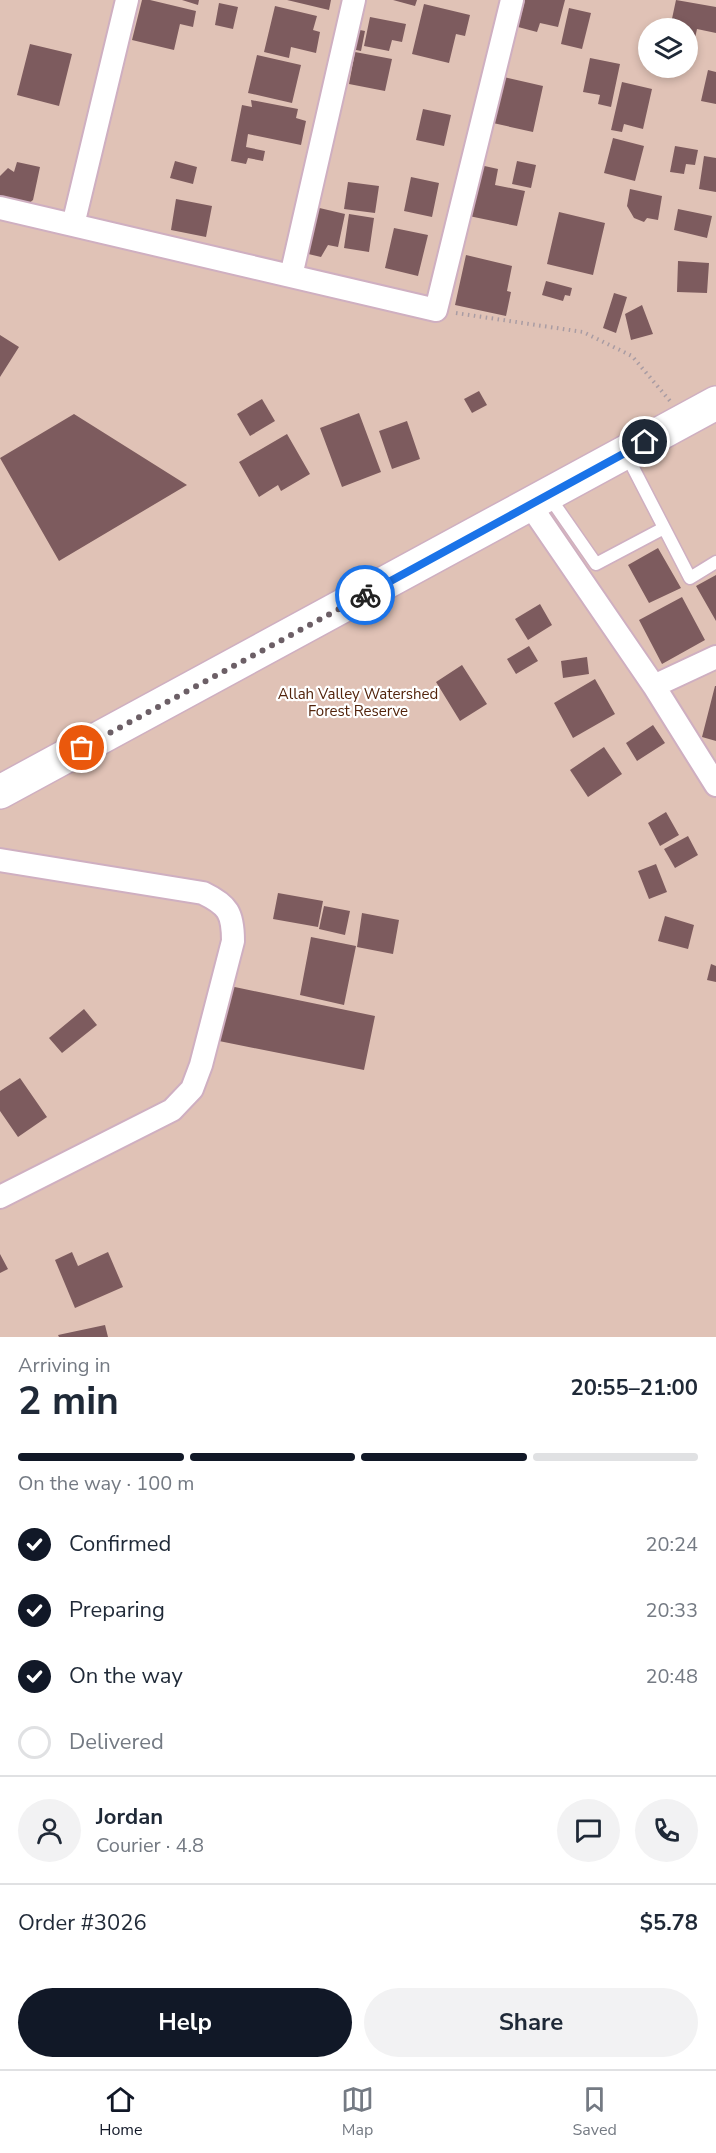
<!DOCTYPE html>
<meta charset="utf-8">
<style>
:root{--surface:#fff;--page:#f2f2f3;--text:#1f2937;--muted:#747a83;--line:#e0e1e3;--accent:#111827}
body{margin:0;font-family:"Nunito Sans",sans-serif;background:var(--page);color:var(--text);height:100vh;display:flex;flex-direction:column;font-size:22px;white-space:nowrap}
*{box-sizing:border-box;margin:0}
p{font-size:20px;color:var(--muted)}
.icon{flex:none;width:33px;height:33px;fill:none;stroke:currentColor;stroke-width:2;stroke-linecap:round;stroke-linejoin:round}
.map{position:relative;height:1337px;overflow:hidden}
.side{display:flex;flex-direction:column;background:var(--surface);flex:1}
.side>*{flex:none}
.controls{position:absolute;left:638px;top:18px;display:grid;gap:12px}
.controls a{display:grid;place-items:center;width:60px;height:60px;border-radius:50%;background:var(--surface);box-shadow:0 3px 9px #0003;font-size:30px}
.pin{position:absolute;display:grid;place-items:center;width:51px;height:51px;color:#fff;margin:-26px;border:3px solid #fff;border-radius:50%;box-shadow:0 2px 6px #0007}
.courier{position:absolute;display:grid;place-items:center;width:60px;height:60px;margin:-30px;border:4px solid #1a73e8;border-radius:50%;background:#fff;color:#222;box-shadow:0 2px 8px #0007}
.overview em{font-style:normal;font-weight:700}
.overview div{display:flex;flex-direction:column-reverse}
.overview{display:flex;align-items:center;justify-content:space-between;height:102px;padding:0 18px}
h1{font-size:39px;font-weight:700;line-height:45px}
.bar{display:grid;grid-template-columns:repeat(4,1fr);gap:9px 6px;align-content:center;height:72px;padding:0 18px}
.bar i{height:8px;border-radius:4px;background:var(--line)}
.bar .active{background:var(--accent)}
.bar p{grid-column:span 4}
.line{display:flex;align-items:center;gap:15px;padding:0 18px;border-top:2px solid var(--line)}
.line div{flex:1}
.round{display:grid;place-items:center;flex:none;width:63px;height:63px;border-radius:32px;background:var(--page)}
ol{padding:0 18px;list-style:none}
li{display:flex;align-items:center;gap:18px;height:66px}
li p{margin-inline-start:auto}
li .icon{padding:6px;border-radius:50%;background:var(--accent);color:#fff;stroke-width:4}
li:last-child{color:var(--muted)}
li i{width:33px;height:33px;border:3px solid var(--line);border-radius:50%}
.cta{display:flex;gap:12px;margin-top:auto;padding:12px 18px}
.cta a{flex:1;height:69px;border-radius:36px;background:var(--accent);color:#fff;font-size:24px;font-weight:700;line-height:69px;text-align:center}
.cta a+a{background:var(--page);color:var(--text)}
.tab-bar{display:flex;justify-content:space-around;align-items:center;height:84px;border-top:2px solid var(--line);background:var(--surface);font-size:16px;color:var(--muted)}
.tab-bar a{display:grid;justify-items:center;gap:3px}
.tab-bar .active{color:var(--accent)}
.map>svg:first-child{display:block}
.green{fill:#e0c2b6;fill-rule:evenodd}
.building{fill:#7d5b5e}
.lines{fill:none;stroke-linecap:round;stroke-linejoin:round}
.lane-casing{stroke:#cfafc1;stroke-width:15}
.street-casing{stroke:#cfafc1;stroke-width:26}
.highway-casing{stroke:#cfafc1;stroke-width:36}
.path{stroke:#a99ca3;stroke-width:4;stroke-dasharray:1.5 4.5;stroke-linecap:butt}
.lane{stroke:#fff;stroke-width:12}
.street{stroke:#fff;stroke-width:22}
.highway{stroke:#fff;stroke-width:33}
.done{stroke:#6c5f66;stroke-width:6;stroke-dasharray:0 10.8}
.route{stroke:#1a73e8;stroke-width:8}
.labels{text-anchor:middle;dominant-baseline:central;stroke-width:4.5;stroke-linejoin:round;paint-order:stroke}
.park-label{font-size:15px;fill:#52230b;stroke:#fff}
</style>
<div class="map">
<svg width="716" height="1337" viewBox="0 0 716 1337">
<rect width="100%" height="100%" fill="#fceef6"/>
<path class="green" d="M0 0H716V1337H0ZM648 28H687V68H648Z"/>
<path class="building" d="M142 0H150L196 11 193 27 180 24 174 50 132 40Z
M182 0H199L198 5Z
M287 0H331L329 10Z
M393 0H417L415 6Z
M525 0H565L558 27 540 23 537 32 518 27Z
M676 0 716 7V33L697 29 691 57 687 56V28H670Z
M219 3 238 7 233 29 215 25Z
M424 4 470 15 465 36 456 34 449 63 412 54Z
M275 6 317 16 313 30 320 32 316 53 291 47 289 58 264 52Z
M569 8 591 13 582 49 561 44Z
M370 17 406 24 402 42 392 40 389 51 364 46Z
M350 28 365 31 361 51 346 48Z
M30 44 72 54 59 106 17 95Z
M355 52 392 59 385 91 349 84Z
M257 55 301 65 292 103 248 93Z
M590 58 620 64 611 107 598 104 600 95 583 92Z
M708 70 716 72V104L701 101Z
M504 77 543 86 533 132 493 123Z
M622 82 652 89 643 129 624 124 622 132 611 130Z
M251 100 298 109 296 118 306 121 301 145 248 134 246 147 265 151 263 161 248 158 246 164 231 161 242 105 252 107Z
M423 109 451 115 444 146 416 140Z
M613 138 644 146 635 181 604 173Z
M675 146 698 150 695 165 686 164 684 174 670 172Z
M704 156 716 158V192L699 189Z
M175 161 197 167 193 184 170 178Z
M517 161 536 165 531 188 512 184Z
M17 162 40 167 33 200 23 208 0 200V176L8 168 14 172Z
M480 165 498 169 495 185 525 191 517 226 469 216Z
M411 177 439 183 432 217 404 211Z
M348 182 379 186 375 213 344 209Z
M630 189 662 196 658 220 647 218 644 222 634 218 627 206Z
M176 199 212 206 206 237 171 230Z
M311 206 345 214 338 247 328 245 321 257 300 252Z
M678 209 712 216 707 238 674 230Z
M559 212 605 223 593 275 547 264Z
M349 214 374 218 369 252 344 248Z
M394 228 428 235 418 276 385 268Z
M466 255 512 266 507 291 511 292 506 316 455 305Z
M678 261 709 263 707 293 677 292Z
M546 281 572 288 570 296 565 295 563 301 542 295Z
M614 293 627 297 616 333 603 328Z
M642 305 653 334 631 340 625 314Z
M0 335 19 347 0 377Z
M479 391 487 405 472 413 464 399Z
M262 399 275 421 250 436 237 414Z
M359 413 381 472 342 487 320 428Z
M74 414 187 485 59 561 0 458Z
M407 421 420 459 392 469 379 431Z
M287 434 310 474 281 491 278 485 259 497 239 462Z
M658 548 681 588 649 603 628 565Z
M716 575V621L696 586Z
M682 597 705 640 662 664 639 620Z
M540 604 552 625 528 640 515 619Z
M529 646 538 661 516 674 507 659Z
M587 657 589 674 563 678 561 661Z
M462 665 487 704 460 721 436 682Z
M595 679 615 714 573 738 554 703Z
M715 686H716V741L702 737Z
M653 725 665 743 637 761 626 743Z
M604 747 622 774 588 797 570 770Z
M666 812 679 835 660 846 648 823Z
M688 836 698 855 675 868 664 849Z
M656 864 667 892 649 899 638 871Z
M278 893 323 901 318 927 273 919Z
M324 906 350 911 345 935 319 929Z
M362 913 399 920 393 954 357 947Z
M665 916 694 925 688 949 658 941Z
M311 937 356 946 344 1005 300 995Z
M711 964 716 966V982L707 980Z
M230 986 375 1016 364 1070 219 1041Z
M84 1009 97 1025 62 1053 49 1038Z
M20 1078 47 1117 18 1137 0 1111V1091Z
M72 1252 78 1266 108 1252 123 1287 75 1308 55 1260Z
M0 1254 8 1269 0 1273Z
M105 1325 108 1337H59L58 1335Z"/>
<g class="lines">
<defs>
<path id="lane" d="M626 454 690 578 716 562
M548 495 596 564 664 528"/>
<path id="street" d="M0 208 436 310 512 0
M73 225 127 0
M291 276 354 0
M530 505 654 686 716 785
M654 686 716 657
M0 860 203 893C228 905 233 913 233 941L201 1065 192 1089 172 1110 0 1197"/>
<path id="highway" d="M0 792 716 403"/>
</defs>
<use href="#lane" class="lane-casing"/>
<use href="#street" class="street-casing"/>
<use href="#highway" class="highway-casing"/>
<path class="path" d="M456 313 583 332 632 356 670 401"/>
<use href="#lane" class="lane"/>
<use href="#street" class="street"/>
<use href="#highway" class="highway"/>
</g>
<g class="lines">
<path class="done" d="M82 748 365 595"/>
<path class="route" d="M365 595 645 442"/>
</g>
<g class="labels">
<g class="park-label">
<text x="358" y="694">Allah Valley Watershed<tspan x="358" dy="17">Forest Reserve</tspan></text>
</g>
</g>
</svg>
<div class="controls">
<a><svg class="icon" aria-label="layers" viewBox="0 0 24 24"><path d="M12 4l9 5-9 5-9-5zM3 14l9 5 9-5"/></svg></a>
</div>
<div class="pin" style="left:82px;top:748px;background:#ea580c"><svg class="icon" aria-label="bag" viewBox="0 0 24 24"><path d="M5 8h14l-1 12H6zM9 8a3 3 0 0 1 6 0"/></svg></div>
<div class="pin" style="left:645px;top:442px;background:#1f2937"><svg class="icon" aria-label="home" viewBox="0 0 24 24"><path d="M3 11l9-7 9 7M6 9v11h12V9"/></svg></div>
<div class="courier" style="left:365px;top:595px"><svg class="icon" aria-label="bike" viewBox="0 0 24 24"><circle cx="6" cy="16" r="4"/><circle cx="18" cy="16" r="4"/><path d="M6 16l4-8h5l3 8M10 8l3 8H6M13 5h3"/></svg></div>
</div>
<section class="side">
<div class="overview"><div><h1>2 min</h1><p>Arriving in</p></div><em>20:55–21:00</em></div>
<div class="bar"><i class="active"></i><i class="active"></i><i class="active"></i><i></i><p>On the way · 100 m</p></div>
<ol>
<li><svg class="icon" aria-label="check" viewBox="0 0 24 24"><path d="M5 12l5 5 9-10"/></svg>Confirmed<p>20:24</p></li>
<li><svg class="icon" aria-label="check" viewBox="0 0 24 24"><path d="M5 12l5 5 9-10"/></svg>Preparing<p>20:33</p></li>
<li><svg class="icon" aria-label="check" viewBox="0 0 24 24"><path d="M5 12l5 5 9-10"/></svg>On the way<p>20:48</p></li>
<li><i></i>Delivered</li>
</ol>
<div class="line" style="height:108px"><a class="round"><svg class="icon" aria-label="person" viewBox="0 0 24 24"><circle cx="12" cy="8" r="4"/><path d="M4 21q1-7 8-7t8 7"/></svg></a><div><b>Jordan</b><p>Courier · 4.8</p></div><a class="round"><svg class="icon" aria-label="chat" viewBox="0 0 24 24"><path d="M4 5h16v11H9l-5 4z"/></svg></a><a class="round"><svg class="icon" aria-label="phone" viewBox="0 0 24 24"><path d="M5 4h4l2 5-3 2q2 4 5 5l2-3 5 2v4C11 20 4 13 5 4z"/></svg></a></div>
<div class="line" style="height:78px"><div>Order #3026</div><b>$5.78</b></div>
<div class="cta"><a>Help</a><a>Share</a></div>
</section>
<nav class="tab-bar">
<a class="active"><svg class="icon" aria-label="home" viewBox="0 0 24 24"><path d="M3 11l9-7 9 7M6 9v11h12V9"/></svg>Home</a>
<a><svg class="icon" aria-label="map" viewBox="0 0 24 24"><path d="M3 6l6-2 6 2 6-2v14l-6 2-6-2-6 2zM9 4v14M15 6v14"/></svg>Map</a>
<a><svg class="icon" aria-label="saved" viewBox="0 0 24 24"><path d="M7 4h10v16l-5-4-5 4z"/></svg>Saved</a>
</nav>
